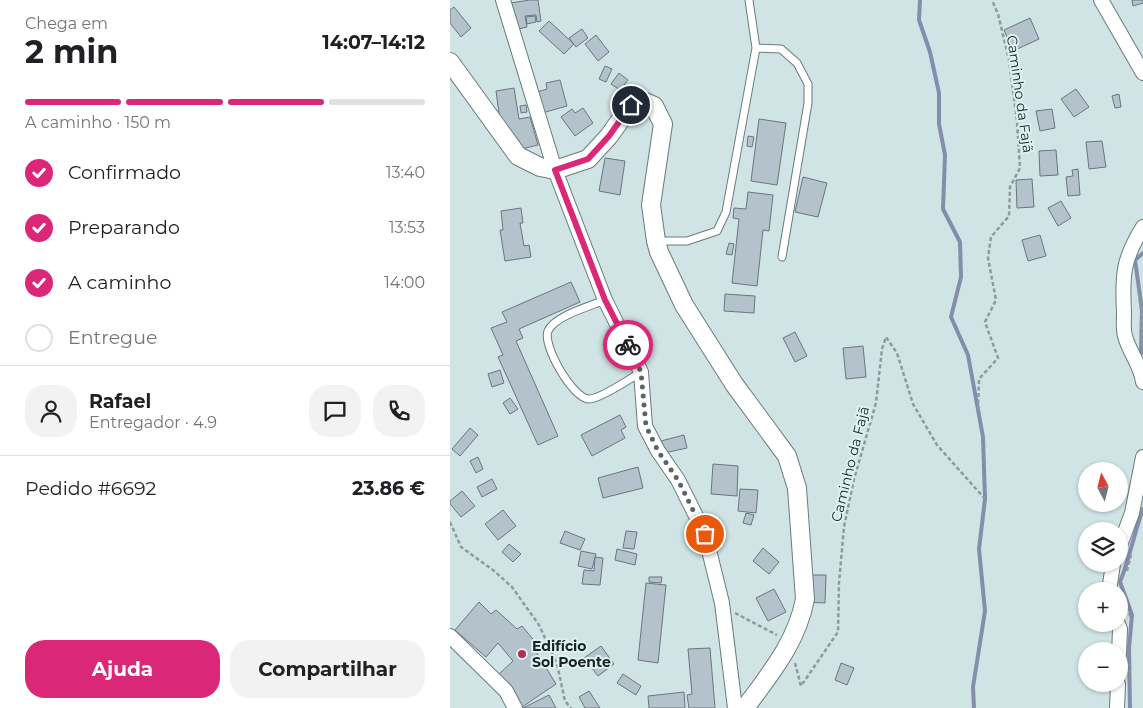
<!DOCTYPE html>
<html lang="pt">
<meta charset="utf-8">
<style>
:root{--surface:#fff;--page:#f2f2f2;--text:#202124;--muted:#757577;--line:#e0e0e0;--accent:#db2777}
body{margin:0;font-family:Montserrat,sans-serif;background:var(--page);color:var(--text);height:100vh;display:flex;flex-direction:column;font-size:19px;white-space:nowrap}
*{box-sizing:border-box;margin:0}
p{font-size:16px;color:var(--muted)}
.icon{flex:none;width:28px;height:28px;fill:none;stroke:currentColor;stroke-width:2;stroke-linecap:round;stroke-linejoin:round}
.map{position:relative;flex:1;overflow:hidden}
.details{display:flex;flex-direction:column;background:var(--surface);width:450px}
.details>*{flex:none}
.needle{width:32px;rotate:353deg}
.tools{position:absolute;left:628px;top:462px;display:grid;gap:10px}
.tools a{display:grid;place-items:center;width:50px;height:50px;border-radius:50%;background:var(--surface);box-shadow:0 1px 4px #0004;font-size:25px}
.pin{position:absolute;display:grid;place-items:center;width:42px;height:42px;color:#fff;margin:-21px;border:2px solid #fff;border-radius:50%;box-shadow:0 1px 5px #0007}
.courier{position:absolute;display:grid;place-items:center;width:50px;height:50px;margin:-25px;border:4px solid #db2777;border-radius:50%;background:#fff;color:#222;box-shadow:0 1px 6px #0007}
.headline em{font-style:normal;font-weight:700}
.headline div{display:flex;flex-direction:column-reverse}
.headline{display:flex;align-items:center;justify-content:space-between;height:85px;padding:0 25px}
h1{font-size:32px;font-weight:700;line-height:38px}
.bar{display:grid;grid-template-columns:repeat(4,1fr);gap:8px 5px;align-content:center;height:60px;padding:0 25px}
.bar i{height:6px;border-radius:4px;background:var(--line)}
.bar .active{background:var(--accent)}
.bar p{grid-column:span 4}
.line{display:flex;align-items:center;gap:12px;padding:0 25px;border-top:1px solid var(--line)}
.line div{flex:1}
.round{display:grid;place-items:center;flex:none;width:52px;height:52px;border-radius:20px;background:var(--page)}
ol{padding:0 25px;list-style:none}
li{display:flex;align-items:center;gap:15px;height:55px}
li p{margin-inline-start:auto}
li .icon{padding:5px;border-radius:50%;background:var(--accent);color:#fff;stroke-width:4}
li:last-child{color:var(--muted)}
li i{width:28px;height:28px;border:2px solid var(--line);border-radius:50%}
.action{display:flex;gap:10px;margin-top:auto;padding:10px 25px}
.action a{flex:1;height:58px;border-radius:20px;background:var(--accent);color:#fff;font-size:20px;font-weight:700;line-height:58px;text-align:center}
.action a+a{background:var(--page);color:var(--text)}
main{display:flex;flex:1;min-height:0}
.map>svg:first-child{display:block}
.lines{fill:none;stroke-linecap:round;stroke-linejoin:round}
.stream{stroke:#848eac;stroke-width:4}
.building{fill:#b3c2cb;stroke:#69767f}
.service-casing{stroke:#697b7c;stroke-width:9}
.minor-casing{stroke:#697b7c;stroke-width:16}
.tertiary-casing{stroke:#697b7c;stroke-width:20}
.path{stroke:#8c9c9c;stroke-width:2.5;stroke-dasharray:4 2.5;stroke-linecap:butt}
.service{stroke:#fff;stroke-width:7}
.minor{stroke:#fff;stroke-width:14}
.tertiary{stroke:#fff;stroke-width:18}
.done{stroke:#5a6666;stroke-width:5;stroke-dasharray:0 9}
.route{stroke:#db2777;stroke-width:6}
.poi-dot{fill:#bb2a4c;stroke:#ddf1f3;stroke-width:2}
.labels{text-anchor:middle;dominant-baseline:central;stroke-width:4;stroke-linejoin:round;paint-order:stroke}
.street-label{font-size:14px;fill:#1a2222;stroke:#ddf1f3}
.poi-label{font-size:14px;font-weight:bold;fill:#1a2222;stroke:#ddf1f3;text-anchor:start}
</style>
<main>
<section class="details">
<div class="headline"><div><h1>2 min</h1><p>Chega em</p></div><em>14:07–14:12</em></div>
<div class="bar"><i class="active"></i><i class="active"></i><i class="active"></i><i></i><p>A caminho · 150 m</p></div>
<ol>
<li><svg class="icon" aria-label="check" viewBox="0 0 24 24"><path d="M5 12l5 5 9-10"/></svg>Confirmado<p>13:40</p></li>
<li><svg class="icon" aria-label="check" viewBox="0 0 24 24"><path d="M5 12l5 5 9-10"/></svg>Preparando<p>13:53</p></li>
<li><svg class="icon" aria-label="check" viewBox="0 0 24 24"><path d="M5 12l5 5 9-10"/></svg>A caminho<p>14:00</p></li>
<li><i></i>Entregue</li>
</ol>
<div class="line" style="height:90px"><a class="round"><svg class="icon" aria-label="person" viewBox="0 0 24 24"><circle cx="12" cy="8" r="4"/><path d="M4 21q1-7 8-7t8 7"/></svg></a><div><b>Rafael</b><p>Entregador · 4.9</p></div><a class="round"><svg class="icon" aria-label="chat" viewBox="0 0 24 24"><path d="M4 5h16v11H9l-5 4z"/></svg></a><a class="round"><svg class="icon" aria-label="phone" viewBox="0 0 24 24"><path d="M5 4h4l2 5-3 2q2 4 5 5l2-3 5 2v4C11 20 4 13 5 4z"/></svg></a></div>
<div class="line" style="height:65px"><div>Pedido #6692</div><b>23.86 €</b></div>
<div class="action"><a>Ajuda</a><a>Compartilhar</a></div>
</section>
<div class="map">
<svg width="693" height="708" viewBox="0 0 693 708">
<rect width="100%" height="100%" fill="#d0e4e5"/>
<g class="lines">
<path class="stream" d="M470 0 469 20 480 52 489 93V124L495 155 493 209 510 242 511 277 501 317 518 355 533 437 535 499 529 549 535 611 523 687 524 708
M693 253 685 260 692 310 691 351 693 353
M680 708 679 648 682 615 670 582C680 558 684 533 693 509"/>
</g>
<path class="building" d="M80 0H88L91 21 87 22 86 15 75 16 77 27 64 30 60 3Z
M682 0H693V3L683 6Z
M4 7 21 28 11 37 0 23V10Z
M85 16 86 22 77 24 76 17Z
M580 18 589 39 563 51 554 30Z
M99 21 124 44 114 54 89 31Z
M132 29 138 38 126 47 119 38Z
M146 35 159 52 148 61 135 44Z
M155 66 162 69 156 82 149 79Z
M169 73 178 80 170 90 161 84Z
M110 80 117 106 92 113 87 92 97 89 96 83Z
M179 86 184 93 177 98 172 91Z
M64 88 69 119 80 117 88 145 71 149 50 121 46 91Z
M626 89 639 107 624 117 611 99Z
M669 94 671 107 665 108 662 96Z
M76 105 77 112 71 113 70 106Z
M133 108 143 123 125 136 111 117 122 109 125 113Z
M602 109 605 128 590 131 586 111Z
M309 119 336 123 327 185 301 181Z
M298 136 304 137 302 147 297 146Z
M652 141 656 167 639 169 636 142Z
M606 150 608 175 590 176 589 151Z
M155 158 175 161 170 195 149 191Z
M628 169 630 195 618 196 616 177 623 176 622 170Z
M353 177 377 183 368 217 345 212Z
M582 179 584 207 567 208 566 180Z
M298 192 323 195 319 231 313 230 307 286 282 283 289 219 283 218 284 208 296 209Z
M611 201 621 218 608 226 598 208Z
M71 208 73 223H70L74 246 79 245 81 257 55 261 50 230H53L51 211Z
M590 235 596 256 578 261 572 240Z
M279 243 284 244 282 255 276 254Z
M121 282 130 302 69 329 73 338 66 341 108 436 88 445 48 357 53 355 41 328 57 322 52 312Z
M275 294 305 296 304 313 274 311Z
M345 332 357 356 345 362 333 338Z
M413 346 416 377 396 379 393 348Z
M50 370 54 383 42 387 38 374Z
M60 398 68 409 60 414 53 403Z
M170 415 176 427 171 430 175 438 142 456 131 435Z
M20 428 28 435 10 456 2 449Z
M234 435 237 448 214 453 211 441Z
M28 457 33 469 26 473 20 461Z
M263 464 288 466 287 496 261 494Z
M188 467 193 488 153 498 148 478Z
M42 479 47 489 32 497 27 487Z
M290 489 308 490 306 513 288 511Z
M12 491 25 506 11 517 0 504V501Z
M53 510 66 526 48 540 35 524Z
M296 513 304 515 301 525 293 523Z
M115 531 135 539 130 550 110 543Z
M176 531 187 532 184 549 173 548Z
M59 544 71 554 63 562 52 552Z
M313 548 329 562 319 574 303 561Z
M167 549 187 554 185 565 165 560Z
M131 551 146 554 142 569 128 566Z
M145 557 153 558 150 585 132 584 134 570 144 571Z
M356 575H376L375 603 355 602Z
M199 577H212L211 583 199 582Z
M196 583 216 585 208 663 188 660Z
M324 589 336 612 318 621 306 598Z
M29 602 41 614 46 610 67 629 72 626 87 644 85 650 106 684 72 707 48 675 63 661 48 643 36 657 5 630Z
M151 646 164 664 148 676 134 658Z
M260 648 265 708H239L237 695 242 694 238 649Z
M391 663 404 668 397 685 385 680Z
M173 674 191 686 186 695 167 683Z
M139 691 150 708H135L129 697Z
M234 692 235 708H199L198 696Z
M99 695 106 708H73Z"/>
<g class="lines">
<defs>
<path id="service" d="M306 48 331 49 347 63 358 84V103L332 257
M206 241H237L267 231 276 212 306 48 299 0
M155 300C141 306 104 316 98 331 92 345 123 399 139 399 150 399 180 379 191 372"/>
<path id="minor" d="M53 0 105 170 155 300 191 372 195 426 208 451 228 480 255 534 272 603 285 708
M651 0 693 73
M693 227C673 259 672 275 674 312 674 320 673 329 675 336 679 352 691 365 693 382
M669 548 682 513 693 457
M659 591 663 564
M668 624 670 629 669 655
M0 636 56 691 65 708
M667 708 668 684"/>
<path id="tertiary" d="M0 62 68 156 90 167 105 170 138 159 159 136 181 105 195 102 204 106 213 124 201 205 206 241 209 252 234 305 284 384 337 456 347 488 355 599C347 642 320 674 295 708"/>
</defs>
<use href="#service" class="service-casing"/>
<use href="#minor" class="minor-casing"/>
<use href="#tertiary" class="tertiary-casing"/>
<path class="path" d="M688 287 692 317V341
M528 410 529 379 548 358 535 322 546 300 538 258 541 237 559 216 560 187 570 168 567 121 559 60 548 14 542 0
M0 522 11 547 43 570 62 587 89 625 107 664 115 701 121 708
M677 571 681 555
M672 595 681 618
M285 613 327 635
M345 663 351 686 388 632 389 583 394 527 404 479 426 403 432 349 436 337 447 353 463 404 487 445 535 499
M679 663 680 677"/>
<use href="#service" class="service"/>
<use href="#minor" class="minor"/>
<use href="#tertiary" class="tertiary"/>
</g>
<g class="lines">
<path class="done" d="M178 345 191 372 196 426 208 451 228 480 255 534"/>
<path class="route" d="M178 345 155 300 105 170 138 159 159 136 181 105"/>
</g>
<circle class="poi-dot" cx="72" cy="654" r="5"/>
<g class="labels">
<g class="street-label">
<text transform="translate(570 94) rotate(82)">Caminho da Fajã</text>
<text transform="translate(400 464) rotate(-76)">Caminho da Fajã</text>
</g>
<g class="poi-label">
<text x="82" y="646">Edifício<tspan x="82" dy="16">Sol Poente</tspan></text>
</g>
</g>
</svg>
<div class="tools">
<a><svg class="needle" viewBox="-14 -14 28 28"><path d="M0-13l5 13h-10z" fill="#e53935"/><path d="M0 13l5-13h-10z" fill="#757577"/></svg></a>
<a><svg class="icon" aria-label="layers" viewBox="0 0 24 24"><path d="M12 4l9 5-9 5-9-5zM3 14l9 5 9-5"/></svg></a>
<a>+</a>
<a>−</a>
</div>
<div class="pin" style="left:255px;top:534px;background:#ea580c"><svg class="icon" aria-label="bag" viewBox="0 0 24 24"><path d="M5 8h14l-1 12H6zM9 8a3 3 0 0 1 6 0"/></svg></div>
<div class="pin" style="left:181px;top:105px;background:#1f2937"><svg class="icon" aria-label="home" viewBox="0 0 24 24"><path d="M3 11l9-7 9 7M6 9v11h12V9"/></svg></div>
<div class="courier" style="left:178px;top:345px"><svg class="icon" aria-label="bike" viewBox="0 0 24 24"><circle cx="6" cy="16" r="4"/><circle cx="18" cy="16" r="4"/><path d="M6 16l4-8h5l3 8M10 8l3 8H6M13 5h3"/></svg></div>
</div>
</main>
